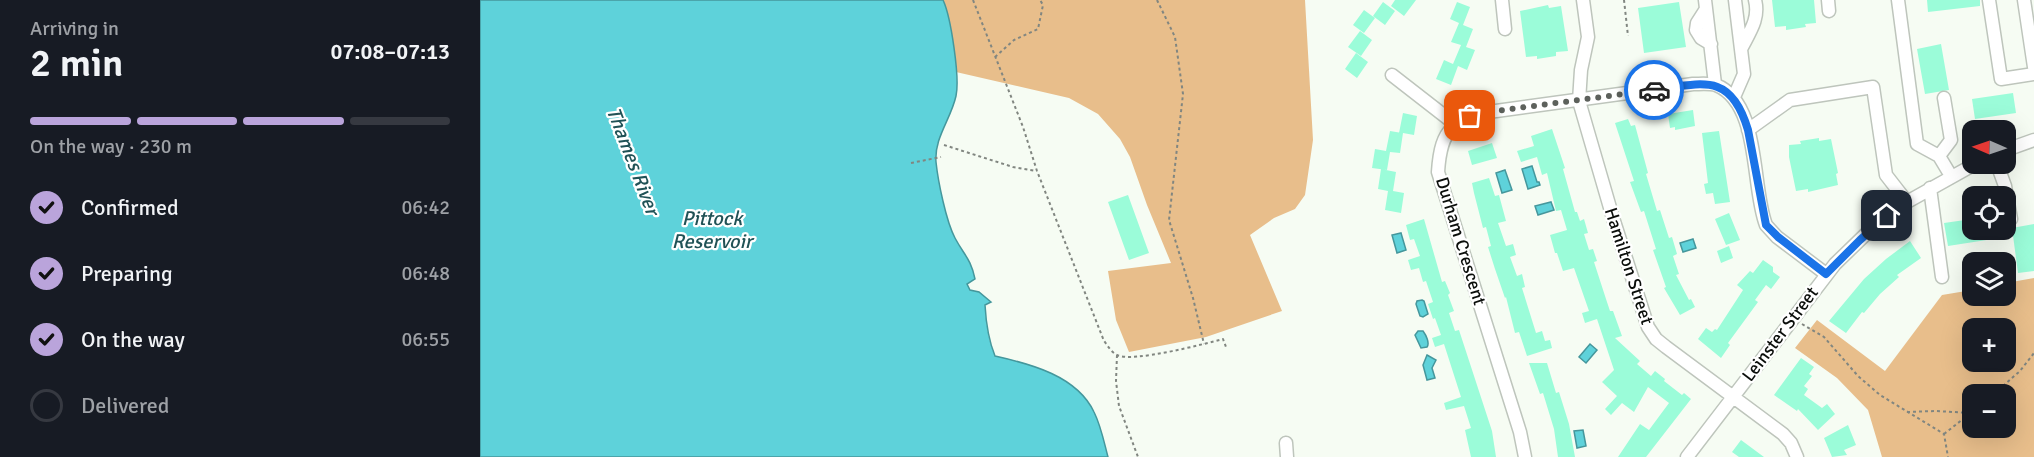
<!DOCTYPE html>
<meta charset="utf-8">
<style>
:root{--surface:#171b24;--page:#242831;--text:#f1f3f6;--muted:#9ea1a6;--line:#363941;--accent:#baa4db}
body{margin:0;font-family:Signika,sans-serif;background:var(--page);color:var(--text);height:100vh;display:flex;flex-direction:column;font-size:22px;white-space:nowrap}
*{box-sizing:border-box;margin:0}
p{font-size:20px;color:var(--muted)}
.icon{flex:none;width:33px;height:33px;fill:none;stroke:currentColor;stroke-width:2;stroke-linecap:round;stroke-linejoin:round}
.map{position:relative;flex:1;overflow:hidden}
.side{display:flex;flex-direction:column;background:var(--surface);width:480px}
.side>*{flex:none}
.needle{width:39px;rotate:272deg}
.controls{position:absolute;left:1482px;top:120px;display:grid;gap:12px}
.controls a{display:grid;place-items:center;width:54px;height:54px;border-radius:12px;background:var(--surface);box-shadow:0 6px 24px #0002;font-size:30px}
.pin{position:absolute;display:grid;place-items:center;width:51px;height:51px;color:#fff;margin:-26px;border-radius:12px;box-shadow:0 3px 9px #0006}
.courier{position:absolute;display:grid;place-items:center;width:60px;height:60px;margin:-30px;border:4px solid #1a73e8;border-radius:50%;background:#fff;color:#222;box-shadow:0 2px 8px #0007}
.head em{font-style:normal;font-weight:600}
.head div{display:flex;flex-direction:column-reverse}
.head{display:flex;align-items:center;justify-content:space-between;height:102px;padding:0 30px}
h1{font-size:39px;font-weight:600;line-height:45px}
.bar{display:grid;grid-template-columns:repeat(4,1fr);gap:9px 6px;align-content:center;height:72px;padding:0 30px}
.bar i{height:8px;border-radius:4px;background:var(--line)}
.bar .active{background:var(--accent)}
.bar p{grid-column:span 4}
ol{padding:0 30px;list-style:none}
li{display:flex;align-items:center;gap:18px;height:66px}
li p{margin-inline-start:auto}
li .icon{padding:6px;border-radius:50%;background:var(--accent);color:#111;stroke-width:4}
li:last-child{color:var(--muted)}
li i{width:33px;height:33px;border:3px solid var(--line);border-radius:50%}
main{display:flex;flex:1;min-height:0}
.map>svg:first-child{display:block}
.green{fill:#e8be8b;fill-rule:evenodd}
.water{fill:#5ed2da;stroke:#45979c;stroke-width:1.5}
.building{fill:#9bfcd9}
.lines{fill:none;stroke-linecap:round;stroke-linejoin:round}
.minor-casing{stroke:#bec5bc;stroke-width:15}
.path{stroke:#818680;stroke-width:2;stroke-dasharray:3 3;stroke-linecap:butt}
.minor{stroke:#fff;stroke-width:12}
.done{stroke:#5d615c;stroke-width:6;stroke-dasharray:0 10.8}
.route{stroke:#1a73e8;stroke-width:8}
.labels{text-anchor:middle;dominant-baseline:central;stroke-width:4.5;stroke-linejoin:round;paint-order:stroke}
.street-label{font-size:18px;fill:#0b0e0b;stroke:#fff}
.water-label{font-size:20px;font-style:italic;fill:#205256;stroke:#fff}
</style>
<main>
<section class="side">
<div class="head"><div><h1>2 min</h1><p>Arriving in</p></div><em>07:08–07:13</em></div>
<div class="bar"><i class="active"></i><i class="active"></i><i class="active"></i><i></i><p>On the way · 230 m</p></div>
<ol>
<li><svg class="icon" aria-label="check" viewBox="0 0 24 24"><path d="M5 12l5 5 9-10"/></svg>Confirmed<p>06:42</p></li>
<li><svg class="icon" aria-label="check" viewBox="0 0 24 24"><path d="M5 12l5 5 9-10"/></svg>Preparing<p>06:48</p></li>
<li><svg class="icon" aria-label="check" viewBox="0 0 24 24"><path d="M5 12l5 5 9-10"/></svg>On the way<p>06:55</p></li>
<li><i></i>Delivered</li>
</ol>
</section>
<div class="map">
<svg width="1554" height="457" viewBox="0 0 1554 457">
<rect width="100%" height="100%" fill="#f6fcf3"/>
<path class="green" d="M463 0H825L833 140 825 195 815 209 794 218 770 235 802 311 726 337 649 352 636 320 628 271 691 263 667 205 650 157 640 139 618 114 589 98 476 72Z
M1554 278V457H1402L1388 410 1357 378 1315 348 1337 320 1405 371 1462 295 1492 290V296H1526V283ZM1492 328H1526V362H1492ZM1492 394H1526V428H1492Z"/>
<path class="water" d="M0 0H463C471 17 480 78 476 96 471 119 454 138 456 162 458 181 466 221 475 238 484 255 491 259 495 279L487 284 490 290 499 292 511 302 505 305C506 323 508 339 515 356 551 364 597 376 614 412 621 426 624 442 628 457H0Z
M1052 166 1057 182H1059L1060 185 1048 189 1042 169Z
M1025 170 1032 190 1022 193 1016 173Z
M1071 202 1074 210 1058 215 1055 206Z
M921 233 926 250 917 253 912 235Z
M1213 239 1216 248 1203 252 1200 243Z
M942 300 944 301 948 314 943 317 940 316 936 304 937 301Z
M938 331H943C946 335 950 343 947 347L941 348 935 335Z
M1110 344 1117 350 1106 363 1099 357Z
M947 355 956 360 952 368 955 378 947 380 943 365Z
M1103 430 1106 446 1097 448 1094 431Z"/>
<path class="building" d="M915 0H936L924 16 911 6Z
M1292 0H1334L1336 23 1325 24 1326 27 1306 30V26L1295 27Z
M1447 0H1500V6L1448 12Z
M903 2 915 11 905 25 893 16Z
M977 2 990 7 983 25 993 29 986 47 995 50 987 70 978 66 971 85 956 79 964 60 973 64 981 45 971 42 979 23 970 19Z
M1199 2 1206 47 1164 53 1158 8Z
M1068 5 1069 8 1081 6 1088 51 1076 52V56L1057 59V56L1046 57 1040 11Z
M884 10 895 18 884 33 873 25Z
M880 31 892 40 881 56 868 47Z
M1461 44 1469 90 1445 94 1437 49Z
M876 53 888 62 877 78 865 69Z
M1533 93 1536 113 1495 119 1492 99Z
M1213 110 1215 126 1195 130V127L1190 128 1188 114Z
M923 113 937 116 934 135 923 133 920 153 910 152 907 170 892 168 895 149 906 151 910 131 922 133H919Z
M1148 119 1151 126 1155 125 1168 173 1166 174 1177 211 1180 210 1189 238 1192 237 1197 254 1193 256 1199 274 1196 275 1209 300 1211 299 1215 307 1200 315 1184 288 1186 287 1173 250 1176 249 1164 211 1161 212 1150 182 1154 181 1135 123Z
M1072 129 1085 168 1083 169 1095 212H1097L1100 221 1104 219 1108 233 1104 234 1109 250 1113 249 1117 261 1114 262 1126 299 1130 311H1133L1142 336 1135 338 1160 361 1157 364 1171 376 1175 371 1185 379 1184 381 1202 395 1204 393 1211 399 1166 457H1138L1160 424 1169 430 1189 403 1168 387 1154 412 1142 403 1131 415 1125 409 1137 396 1122 382 1134 370 1117 319 1105 323 1102 313 1109 311 1094 268 1083 271 1077 253H1075L1070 235 1087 230 1081 210 1076 211 1067 173 1062 175 1057 157 1041 162 1037 151 1054 146 1051 136Z
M1239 131 1250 202 1235 204 1233 193 1226 194 1224 184 1228 183 1222 133Z
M1339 138V141L1351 139 1358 173 1356 174 1358 185 1328 192V189L1316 191 1309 157V145L1321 144 1320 141Z
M1012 143 1017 158 992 165 988 151Z
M901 169 916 172 913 191 924 193 921 213 905 210 908 191 898 189Z
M1009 178 1015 196 1019 195 1026 221 1018 223 1026 246 1033 244 1036 255 1030 257 1037 276 1042 274 1045 287 1042 288 1056 333 1062 331 1065 341 1070 340 1072 348 1047 356 1039 332 1035 333 1026 297 1025 298 1015 269 1008 247 1011 246 1006 227 1003 228 994 193 992 183Z
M648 195 669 253 649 260 628 202Z
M1249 213 1260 240 1246 245 1235 219Z
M944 219 962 282 965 281 970 293 968 295 974 311 969 313 975 331 979 330 1012 431 1016 457H991L985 430 991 428 984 406 966 410 964 403 981 397 964 344 955 347 952 338 961 335 955 318 953 319 948 304 953 302 946 281 943 282 939 268 931 270 928 260 940 256 934 239 930 240 926 225Z
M1492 219V230H1512L1513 239 1468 246 1464 223Z
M1554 224V271L1538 273 1532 228Z
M1430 241 1441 258 1417 275 1419 277 1400 294 1384 313 1382 312 1366 333 1349 321 1384 279 1406 259Z
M1249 246 1253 258 1241 263 1237 251Z
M1283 260 1293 267V272L1300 277 1291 289 1286 285 1275 300 1278 302 1248 343 1250 345 1241 358 1218 339 1226 328 1232 332 1235 329 1237 330 1263 290 1257 285 1270 271 1273 273Z
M1321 358 1334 367 1329 374 1332 376 1324 386 1328 389 1324 395 1342 408 1347 404 1355 414 1338 430 1318 409 1317 411 1294 395Z
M1049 363H1067L1076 393 1079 392 1089 424 1095 457H1078L1074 429 1063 393 1060 394Z
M1368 425 1376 445 1364 450 1367 455 1352 457 1344 438Z
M1261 440 1284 457H1259L1252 452Z"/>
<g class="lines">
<defs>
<path id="minor" d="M1022 0 1025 29
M1103 0 1108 37 1101 70 1099 101 1133 218 1168 327 1176 339 1186 347 1303 434 1311 443 1317 457
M1225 0 1235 84
M1348 0 1349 11
M1418 0 1437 144 1459 156
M1509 0 1521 79 1554 74
M1544 0 1554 67
M1226 9 1217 23 1216 30 1221 38 1231 44
M1261 49C1269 33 1280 19 1275 0
M912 75 975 124
M1254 97 1264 74 1255 0
M1464 98 1471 140 1459 156 1471 176
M1268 130 1310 100 1393 87 1406 175 1427 202
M1526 150 1554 140
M1517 164 1525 186 1531 219
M1450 188 1462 277
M806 443 807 457
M1045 457 1040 432 958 172C961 126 974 120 1016 111L1213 84C1220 84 1230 83 1236 85 1281 103 1271 187 1286 225L1297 237 1346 274
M1207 457 1355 264 1387 233 1427 202 1495 164"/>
</defs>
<use href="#minor" class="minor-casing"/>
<path class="path" d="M493 0 543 127 557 171 624 341C628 346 631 352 637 355 652 363 724 344 743 339L746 347
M677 0 695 37 703 94 689 220 713 298 724 344
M1144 0 1148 36
M515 57 534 40 558 29 563 5 560 0
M464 145 533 167 556 171
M431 163 461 157
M1322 324 1344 337 1378 376 1400 395 1464 434 1468 457
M637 355 636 381 639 406 658 457
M1514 394 1540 371 1554 353
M1427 412 1455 411 1491 413
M1464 434 1492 412"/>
<use href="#minor" class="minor"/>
</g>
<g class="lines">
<path class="done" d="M990 116 1016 111 1174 90"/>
<path class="route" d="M1174 90C1223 83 1251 72 1268 130L1286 225 1298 237 1346 274 1380 240 1407 216"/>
</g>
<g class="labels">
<g class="street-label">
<text transform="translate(981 241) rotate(73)">Durham Crescent</text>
<text transform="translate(1149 266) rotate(72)">Hamilton Street</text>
<text transform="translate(1300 334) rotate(-53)">Leinster Street</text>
</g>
<g class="water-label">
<text transform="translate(153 161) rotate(69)">Thames River</text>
<text x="232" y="218">Pittock<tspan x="232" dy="23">Reservoir</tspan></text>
</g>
</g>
</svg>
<div class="controls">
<a><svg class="needle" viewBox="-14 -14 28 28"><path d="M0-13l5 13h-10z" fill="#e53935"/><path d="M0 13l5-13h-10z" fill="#9ea1a6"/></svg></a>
<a><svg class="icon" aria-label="locate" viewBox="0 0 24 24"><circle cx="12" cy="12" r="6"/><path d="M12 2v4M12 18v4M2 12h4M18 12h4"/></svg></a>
<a><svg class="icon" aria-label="layers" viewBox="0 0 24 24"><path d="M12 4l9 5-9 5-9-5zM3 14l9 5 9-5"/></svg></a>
<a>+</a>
<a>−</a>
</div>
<div class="pin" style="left:990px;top:116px;background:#ea580c"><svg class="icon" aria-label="bag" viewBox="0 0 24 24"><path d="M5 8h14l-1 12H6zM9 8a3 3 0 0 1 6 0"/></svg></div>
<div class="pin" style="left:1407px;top:216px;background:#1f2937"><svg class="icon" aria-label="home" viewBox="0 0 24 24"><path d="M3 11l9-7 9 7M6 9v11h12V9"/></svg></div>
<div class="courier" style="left:1174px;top:90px"><svg class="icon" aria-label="car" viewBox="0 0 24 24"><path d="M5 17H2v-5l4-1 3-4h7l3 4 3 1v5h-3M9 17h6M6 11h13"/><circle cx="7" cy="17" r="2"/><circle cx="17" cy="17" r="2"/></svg></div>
</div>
</main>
